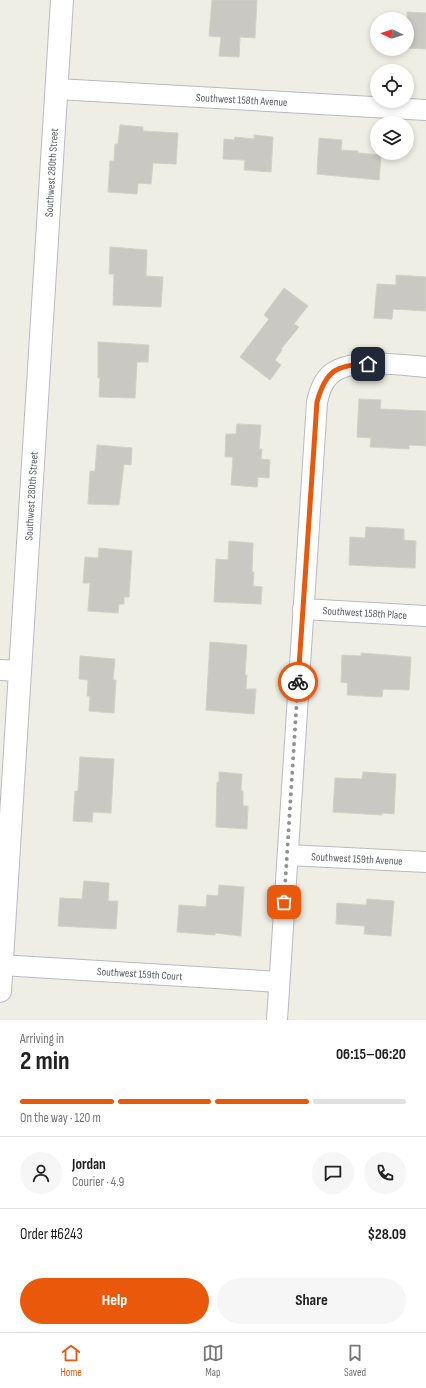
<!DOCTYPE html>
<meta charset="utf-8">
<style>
:root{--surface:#fff;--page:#f6f6f6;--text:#222;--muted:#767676;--line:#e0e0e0;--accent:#ea580c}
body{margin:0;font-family:"Sofia Sans Condensed",sans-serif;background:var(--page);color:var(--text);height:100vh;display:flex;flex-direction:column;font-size:15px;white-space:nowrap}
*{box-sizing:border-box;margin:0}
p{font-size:13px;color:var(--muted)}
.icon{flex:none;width:22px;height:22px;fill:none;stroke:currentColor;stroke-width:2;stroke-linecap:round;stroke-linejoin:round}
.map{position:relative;height:1020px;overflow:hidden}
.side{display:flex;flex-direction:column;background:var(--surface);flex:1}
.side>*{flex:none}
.needle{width:26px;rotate:274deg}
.buttons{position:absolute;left:370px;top:12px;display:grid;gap:8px}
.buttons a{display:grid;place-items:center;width:44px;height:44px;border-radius:50%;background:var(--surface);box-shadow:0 2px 6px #0003;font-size:20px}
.pin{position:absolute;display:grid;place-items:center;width:34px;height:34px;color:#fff;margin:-17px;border-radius:8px;box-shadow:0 2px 6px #0006}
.courier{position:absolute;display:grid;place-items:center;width:40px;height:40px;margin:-20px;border:3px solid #ea580c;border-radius:50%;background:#fff;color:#222;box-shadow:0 1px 5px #0007}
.summary em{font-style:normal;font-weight:700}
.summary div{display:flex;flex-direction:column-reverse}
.summary{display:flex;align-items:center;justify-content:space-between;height:68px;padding:0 20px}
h1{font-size:26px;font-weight:700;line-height:30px}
.bar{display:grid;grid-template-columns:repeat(4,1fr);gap:6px 4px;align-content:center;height:48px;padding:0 20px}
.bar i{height:5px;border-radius:3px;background:var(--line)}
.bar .selected{background:var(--accent)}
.bar p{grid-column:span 4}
.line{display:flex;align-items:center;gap:10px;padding:0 20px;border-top:1px solid var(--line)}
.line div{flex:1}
.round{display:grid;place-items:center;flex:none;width:42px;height:42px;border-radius:21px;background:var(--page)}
.action{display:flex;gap:8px;margin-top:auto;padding:8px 20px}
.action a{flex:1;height:46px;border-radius:24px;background:var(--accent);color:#fff;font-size:16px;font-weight:700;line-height:46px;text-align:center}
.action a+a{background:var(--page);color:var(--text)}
.menu{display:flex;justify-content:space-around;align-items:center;height:56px;border-top:1px solid var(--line);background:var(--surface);font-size:11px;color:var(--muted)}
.menu a{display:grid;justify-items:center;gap:2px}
.menu .selected{color:var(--accent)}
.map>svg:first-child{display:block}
.building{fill:#cac8c2;stroke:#d3d0c4}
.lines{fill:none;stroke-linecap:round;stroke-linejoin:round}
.street-casing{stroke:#b8babf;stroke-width:22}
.secondary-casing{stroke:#b9bbc1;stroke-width:24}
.street{stroke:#fff;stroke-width:20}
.secondary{stroke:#fff;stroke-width:22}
.done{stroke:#909292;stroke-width:4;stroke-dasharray:0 7.2}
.route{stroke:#ea580c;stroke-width:5}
.labels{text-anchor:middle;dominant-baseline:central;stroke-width:3.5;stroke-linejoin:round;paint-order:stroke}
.street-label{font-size:11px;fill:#5d6065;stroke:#fff}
</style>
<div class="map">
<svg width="426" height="1020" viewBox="0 0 426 1020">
<rect width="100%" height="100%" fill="#efeee5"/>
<path class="building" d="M212 0H257L255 38 240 37 239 57 219 56 221 37 209 36Z
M407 12 426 13V49L407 48Z
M120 125 143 127V131L178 133 176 164 153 163 151 184 138 183 137 194 108 192 110 161H114L115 144H118Z
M254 135 273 137 271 172 244 170 245 160 223 159 224 139 234 140 235 137 254 139Z
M319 138 342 140 341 150 358 151V153L381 155 379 180 317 174Z
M110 247 147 250 146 276 163 277 161 307 113 305 114 274H109Z
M396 275 426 277V311L393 309 392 319 374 318 377 284 396 285Z
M284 288 308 306 294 324 299 327 281 349 282 350 275 360 281 365 270 380 240 357 269 319 264 315Z
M98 342 149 345 148 362H137L135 398 99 397 100 378H98Z
M359 399 381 400 380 409 426 411V446L409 445V449L370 447 371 438 357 437Z
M237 424 261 425 259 449H262L261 459 270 460 269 478 258 477 257 487 231 485 233 457H225L226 434H236Z
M97 445 132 448 131 465 124 464 119 505 88 504 90 471H95Z
M366 527 404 529V540L416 541 415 568 349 565 350 537 365 538Z
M229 541 253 543 252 572H254L253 586 262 587 261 604 214 602 216 559 228 560Z
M99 548 132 551 129 597H124V604H119L118 613 88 611 90 583H83L85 557 98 558Z
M210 642 247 645 245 675H247L246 689H256L254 714 206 710Z
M361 653 411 657 409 690 383 689 382 697 347 695 348 683 341 682 342 655 361 656Z
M80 656 115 659 113 680H116L114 713 89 711 90 696H87L88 680 79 679Z
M80 757 114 759 111 813 93 812 92 822 73 821 75 791H78Z
M219 772 242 774 241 791H243V806H248L247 829 216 827 217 782H219Z
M363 772 396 774 394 814 382 813V815L333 812 335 778 362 779Z
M84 881 109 883 108 901H118L116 929 58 926 60 898 82 899Z
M219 885 244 887 241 936 215 933V935L177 932 179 905 206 907 207 895 218 896Z
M367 899 394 901 391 936 364 934 365 926 336 924 337 903 366 905Z"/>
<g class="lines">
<defs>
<g id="street">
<path id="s1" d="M57 89 426 110"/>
<path id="s2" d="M303 609 426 616"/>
<path d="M0 670 20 671"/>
<path id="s3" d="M288 855 426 862"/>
<path id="s4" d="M0 965 279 982"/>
<path d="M277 1020 317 402C319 393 323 381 330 375 348 357 401 365 426 367"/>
</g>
<g id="secondary">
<path id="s5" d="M0 991 62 0"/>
</g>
</defs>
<use href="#street" class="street-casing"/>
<use href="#secondary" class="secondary-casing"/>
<use href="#street" class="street"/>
<use href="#secondary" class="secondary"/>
</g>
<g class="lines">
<path class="done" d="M284 902 298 682"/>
<path class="route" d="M298 682 317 402C326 370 336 365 368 364"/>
</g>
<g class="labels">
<g class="street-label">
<text stroke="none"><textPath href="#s1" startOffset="185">Southwest 158th Avenue</textPath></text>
<text stroke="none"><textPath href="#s5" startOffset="820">Southwest 280th Street</textPath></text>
<text stroke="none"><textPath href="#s5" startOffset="496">Southwest 280th Street</textPath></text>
<text stroke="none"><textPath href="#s2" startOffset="62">Southwest 158th Place</textPath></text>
<text stroke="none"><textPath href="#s3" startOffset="69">Southwest 159th Avenue</textPath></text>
<text stroke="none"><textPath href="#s4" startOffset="140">Southwest 159th Court</textPath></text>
</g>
</g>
</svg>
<div class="buttons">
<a><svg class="needle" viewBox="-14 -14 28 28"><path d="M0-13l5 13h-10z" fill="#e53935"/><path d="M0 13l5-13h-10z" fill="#767676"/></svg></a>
<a><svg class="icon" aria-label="locate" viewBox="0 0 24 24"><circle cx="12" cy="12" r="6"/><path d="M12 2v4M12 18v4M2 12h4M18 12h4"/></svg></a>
<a><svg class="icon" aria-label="layers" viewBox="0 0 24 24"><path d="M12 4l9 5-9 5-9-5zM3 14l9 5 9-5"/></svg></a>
</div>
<div class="pin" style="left:284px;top:902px;background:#ea580c"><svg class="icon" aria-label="bag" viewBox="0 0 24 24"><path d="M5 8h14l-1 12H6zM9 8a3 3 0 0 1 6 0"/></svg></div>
<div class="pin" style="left:368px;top:364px;background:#1f2937"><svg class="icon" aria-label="home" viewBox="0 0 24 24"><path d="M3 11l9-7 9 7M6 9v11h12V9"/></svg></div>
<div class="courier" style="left:298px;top:682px"><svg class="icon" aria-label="bike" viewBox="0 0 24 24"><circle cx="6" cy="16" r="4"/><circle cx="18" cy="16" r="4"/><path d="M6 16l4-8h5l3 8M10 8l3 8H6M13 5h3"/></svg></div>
</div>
<section class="side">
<div class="summary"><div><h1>2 min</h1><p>Arriving in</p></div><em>06:15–06:20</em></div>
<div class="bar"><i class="selected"></i><i class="selected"></i><i class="selected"></i><i></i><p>On the way · 120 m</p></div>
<div class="line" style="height:72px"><a class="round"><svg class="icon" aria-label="person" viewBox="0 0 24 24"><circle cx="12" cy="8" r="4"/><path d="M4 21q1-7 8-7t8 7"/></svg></a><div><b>Jordan</b><p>Courier · 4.9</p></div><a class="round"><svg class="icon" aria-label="chat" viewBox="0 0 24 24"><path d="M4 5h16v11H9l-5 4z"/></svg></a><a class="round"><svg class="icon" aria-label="phone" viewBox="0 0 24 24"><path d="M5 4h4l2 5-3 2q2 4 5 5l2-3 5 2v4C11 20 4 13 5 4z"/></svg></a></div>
<div class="line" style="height:52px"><div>Order #6243</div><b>$28.09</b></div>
<div class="action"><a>Help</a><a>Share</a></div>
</section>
<nav class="menu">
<a class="selected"><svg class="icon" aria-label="home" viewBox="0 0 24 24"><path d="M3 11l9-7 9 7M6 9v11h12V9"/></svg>Home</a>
<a><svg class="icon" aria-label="map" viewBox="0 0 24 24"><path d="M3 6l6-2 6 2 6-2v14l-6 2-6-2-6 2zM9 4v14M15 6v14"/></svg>Map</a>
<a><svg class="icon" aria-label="saved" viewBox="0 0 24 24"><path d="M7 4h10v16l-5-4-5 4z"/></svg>Saved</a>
</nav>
